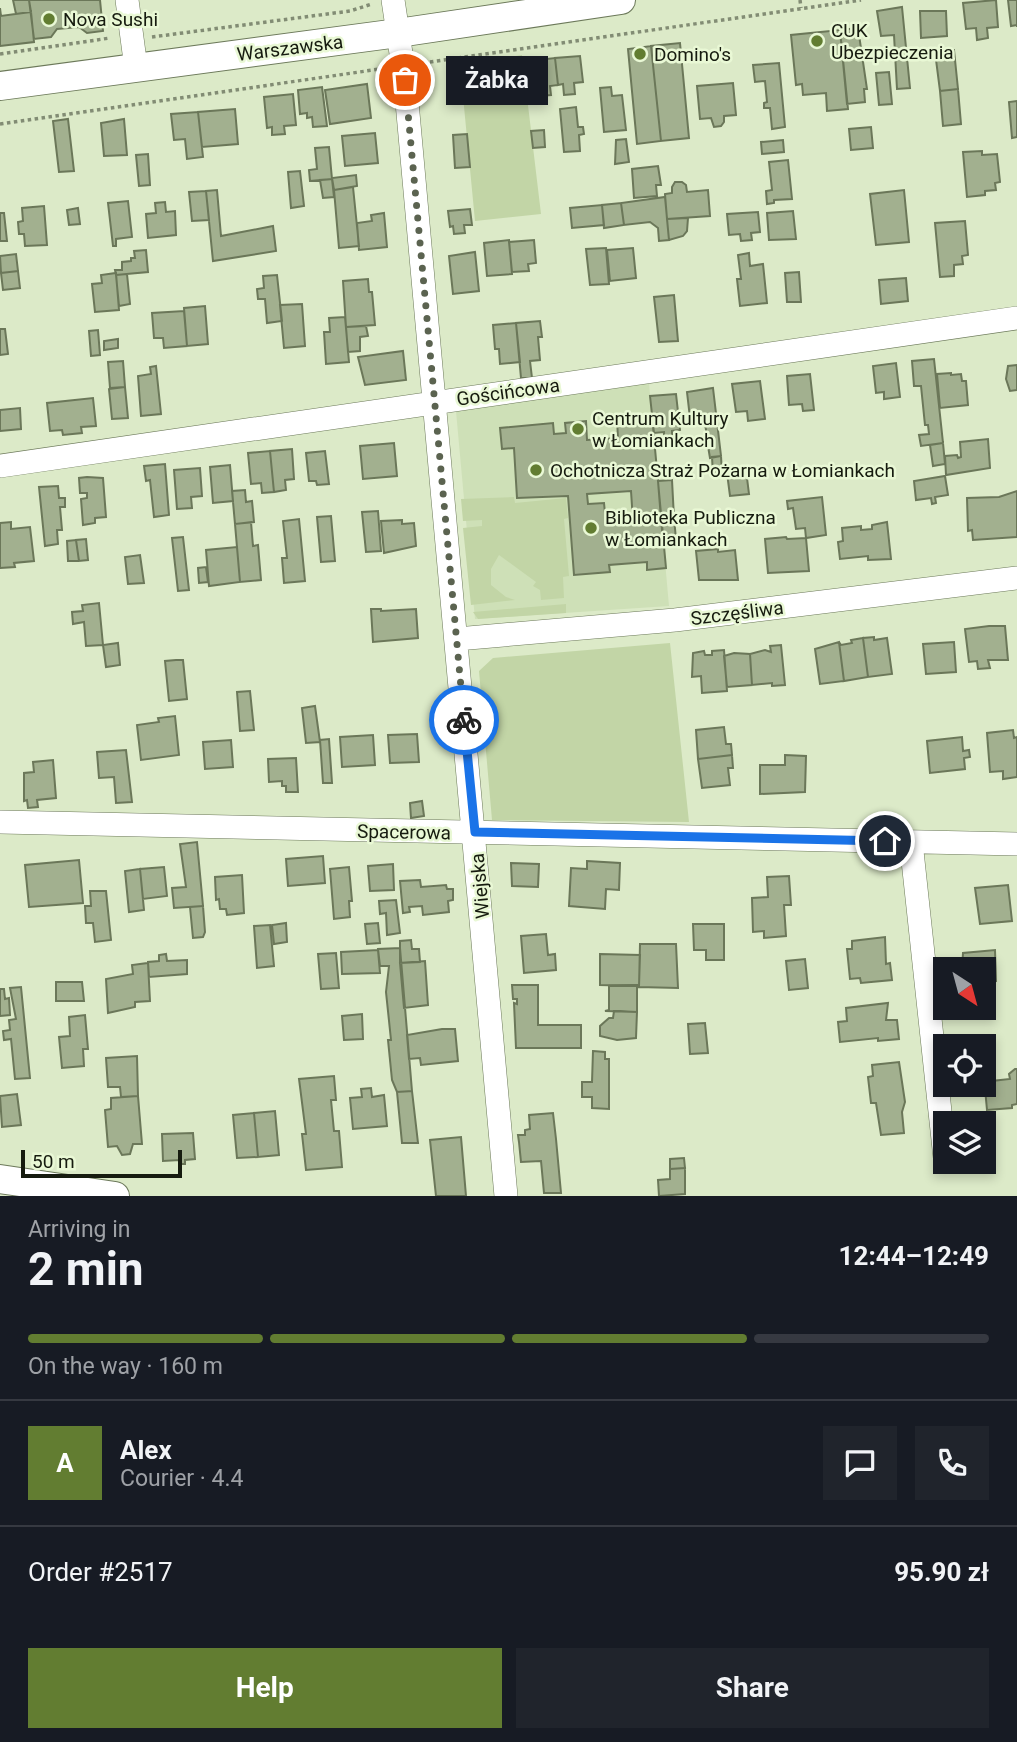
<!DOCTYPE html>
<meta charset="utf-8">
<style>
:root{--surface:#171b24;--page:#20242c;--text:#f1f3f6;--muted:#9ea1a6;--line:#363941;--accent:#627d31}
body{margin:0;font-family:Roboto,sans-serif;background:var(--page);color:var(--text);height:100vh;display:flex;flex-direction:column;font-size:26px;white-space:nowrap}
*{box-sizing:border-box;margin:0}
p{font-size:23px;color:var(--muted)}
.icon{flex:none;width:38px;height:38px;fill:none;stroke:currentColor;stroke-width:2;stroke-linecap:round;stroke-linejoin:round}
.map{position:relative;height:1196px;overflow:hidden}
.panel{display:flex;flex-direction:column;background:var(--surface);flex:1}
.panel>*{flex:none}
.needle{width:46px;rotate:144deg}
.fabs{position:absolute;left:933px;top:957px;display:grid;gap:14px}
.fabs a{display:grid;place-items:center;width:63px;height:63px;border-radius:0px;background:var(--surface);box-shadow:0 4px 10px #0003;font-size:35px}
.scale{position:absolute;left:21px;bottom:18px;width:161px;box-sizing:border-box;padding-left:7px;border:4px solid #161b0f;border-top:0;font-size:19px;line-height:24px;white-space:nowrap;color:#161b0f;-webkit-text-stroke:5px #e9f8d5;paint-order:stroke}
.pin{position:absolute;display:grid;place-items:center;width:60px;height:60px;color:#fff;margin:-30px;border:4px solid #fff;border-radius:50%;box-shadow:0 2px 7px #0007}
.courier{position:absolute;display:grid;place-items:center;width:70px;height:70px;margin:-35px;border:5px solid #1a73e8;border-radius:50%;background:#fff;color:#222;box-shadow:0 2px 9px #0007}
.bubble{position:absolute;height:49px;border-radius:0px;background:var(--surface);box-shadow:0 4px 10px #0003;font-size:23px;font-weight:700;line-height:49px;text-align:center}
.head em{font-style:normal;font-weight:700}
.head div{display:flex;flex-direction:column-reverse}
.head{display:flex;align-items:center;justify-content:space-between;height:119px;padding:0 28px}
h1{font-size:46px;font-weight:700;line-height:52px}
.bar{display:grid;grid-template-columns:repeat(4,1fr);gap:10px 7px;align-content:center;height:84px;padding:0 28px}
.bar i{height:9px;border-radius:5px;background:var(--line)}
.bar .current{background:var(--accent)}
.bar p{grid-column:span 4}
.line{display:flex;align-items:center;gap:18px;padding:0 28px;border-top:2px solid var(--line)}
.line div{flex:1}
.round{display:grid;place-items:center;flex:none;width:74px;height:74px;border-radius:0px;background:var(--page)}
.button{display:flex;gap:14px;margin-top:auto;padding:14px 28px}
.button a{flex:1;height:80px;border-radius:0px;background:var(--accent);color:#fff;font-size:28px;font-weight:700;line-height:80px;text-align:center}
.button a+a{background:var(--page);color:var(--text)}
.map>svg:first-child{display:block}
.built{fill:#cee0b7}
.green{fill:#c2d5a6}
.building{fill:#a2b08f;stroke:#6b7759;stroke-width:2;fill-rule:evenodd}
.lines{fill:none;stroke-linecap:round;stroke-linejoin:round}
.minor-casing{stroke:#6c795a;stroke-width:24}
.tertiary-casing{stroke:#6c795a;stroke-width:30}
.path{stroke:#828c74;stroke-width:3.5;stroke-dasharray:3.5 3.5;stroke-linecap:butt}
.minor{stroke:#fff;stroke-width:23}
.tertiary{stroke:#fff;stroke-width:28}
.done{stroke:#5b6350;stroke-width:7;stroke-dasharray:0 12.6}
.route{stroke:#1a73e8;stroke-width:9}
.poi-dot{fill:#627d31;stroke:#e9f8d5;stroke-width:2.5}
.labels{text-anchor:middle;dominant-baseline:central;stroke-width:5;stroke-linejoin:round;paint-order:stroke}
.poi-label{font-size:19px;fill:#161b0f;stroke:#e9f8d5;text-anchor:start}
.street-label{font-size:19px;fill:#161b0f;stroke:#e9f8d5}
</style>
<div class="map">
<svg width="1017" height="1196" viewBox="0 0 1017 1196">
<rect width="100%" height="100%" fill="#dceac8"/>
<path class="built" d="M649 383 669 606 475 619 456 411Z"/>
<path class="green" d="M522 55 541 214 475 221 460 65Z
M514 497 515 503 566 498 568 518 564 519 569 576 563 577 564 598 541 600 540 590 533 586 536 582 499 555 491 569V585L506 597 515 600 471 605 463 528 482 526V520L463 521 461 499Z
M566 604V613L478 619 473 612Z
M670 643 689 822 492 820 479 671 493 658Z"/>
<path class="building" d="M13 0H29L31 12 16 14Z
M29 0H100L103 31 87 33 79 27 57 29 51 37 34 39Z
M996 0 998 27 987 28 988 38 977 40 976 28 966 29 963 3Z
M1008 0H1017V27V25L1011 26Z
M902 7 910 88 897 89 894 35 881 36 877 11Z
M0 8 1 16 31 12 34 42 0 46Z
M920 11H946L947 36 921 38Z
M858 28 867 89H864L865 102 847 104 840 30Z
M840 30 848 109 827 111 826 93 803 95 802 84 796 85 791 35Z
M680 43 689 138 661 141 651 46Z
M651 46 661 141 637 144 628 49Z
M954 50 958 89 940 91 935 52Z
M580 56 583 82 574 83 575 94 564 95 563 84 558 85 555 58Z
M555 58 558 85 550 86 551 95 539 96 537 87H532L529 61Z
M779 63 785 127 772 129 770 108H764V103L767 102 765 81 755 82 753 65Z
M889 72 892 104 879 105 876 73Z
M733 83 736 115 724 116V122L721 126 714 127 711 118 700 119 697 86Z
M367 84 371 118 330 124 325 90Z
M322 87 327 126 313 127 312 117 307 118V113L300 114 298 90Z
M611 87 612 96 622 95 626 130 604 132 600 88Z
M958 89 961 124 943 126 940 91Z
M293 94 296 125 284 126 285 134 272 135V127L267 128 264 97Z
M1017 101V137L1012 138 1009 102Z
M576 107 578 127H583L584 134 579 135 580 151 564 152 560 109Z
M235 109 238 144 202 147 198 112Z
M198 112 203 157 187 159 185 139 174 140 171 114Z
M68 119 74 171 59 172 53 121Z
M124 119 127 155 104 156 101 123Z
M871 127 873 148 851 150 849 129Z
M544 130 545 147 533 148 531 131Z
M375 133 378 163 345 166 342 136Z
M467 134 470 167 455 168 453 135Z
M626 139 629 162 615 164 616 140Z
M783 140 784 152 762 154 761 142Z
M329 147 332 179 310 181 309 170 317 169 315 148Z
M982 151V155L997 154 1000 182 995 183 996 190 985 191V195L967 197 963 152Z
M148 154 150 185 139 186 136 155Z
M788 160 792 199 774 200V203L767 204 766 191 772 190 769 162Z
M658 166 661 185H656L657 196 634 198 632 169Z
M300 171 304 206 291 208 288 172Z
M356 175 357 186 334 190 332 178Z
M332 179 334 197 323 198 320 180Z
M675 182H682L686 185 687 192 708 190 710 216 667 219 665 194 672 193V187Z
M353 187 359 246 339 248 334 190Z
M217 190 221 236 273 226 276 251 213 261 206 191Z
M904 190 909 242 876 245 870 194Z
M206 191 209 220 192 221 189 192Z
M665 197 669 240 659 241 658 228 650 222 624 225 621 203Z
M128 201 132 237 116 239V246H113L108 203Z
M165 202 166 212 175 211 176 235 148 238 146 214 156 213 155 203Z
M621 203 624 225 604 228 602 205Z
M602 205 604 225 572 228 570 208Z
M44 206 47 245 25 246 24 234H19L18 222 23 221 22 208Z
M78 208 80 224 69 225 67 210Z
M470 209 472 225H464L465 233 454 234 453 226 450 227 448 211Z
M793 211 796 239 769 240 767 213Z
M758 212 760 232 751 233 752 240 741 241 740 234 729 235 727 214Z
M0 213H4L7 241H0Z
M384 213 387 247 359 250 357 223 372 221 371 215Z
M688 218 687 231 683 236 669 240 667 219Z
M965 221 968 255 962 256 963 264 954 265V276L940 277 935 223Z
M509 240 512 274 487 276 484 243Z
M534 240 536 263 528 264 529 271 512 272 509 242Z
M606 248 609 284 590 285 586 249Z
M633 248 636 278 610 281 607 250Z
M146 250 148 272 116 275 115 270H122V262L131 261V258H135L134 251Z
M475 252 479 291 453 294 449 256Z
M749 253 750 266 763 264 767 303 740 306 737 279H741L738 255Z
M16 254 18 271 1 273 0 256Z
M18 271 20 288 3 290 1 273Z
M799 272 801 302H787L785 273Z
M116 273 119 310 95 312 92 284 102 283 101 275Z
M127 274 130 304 119 306 116 275Z
M277 275 282 321 267 323 265 299H258L257 289 264 288 263 276Z
M906 278 908 301 881 304 879 280Z
M368 279 369 292H372L375 325 346 327 343 281Z
M674 295 678 341 659 342 654 297Z
M302 304 305 346 284 348 280 305Z
M205 306 208 344 187 346 184 308Z
M184 311 187 346 164 348 163 338H154L152 313Z
M345 317 349 362 326 364 324 332H330L329 318Z
M540 321 542 337H538L540 360 530 361 532 378H521L516 323Z
M516 323 520 362 500 364 499 349H495L493 325Z
M366 326 368 336 360 337V351L348 352 346 327Z
M0 329H5L8 354 0 355Z
M98 330 100 355 91 356 89 331Z
M118 339V348L104 350V341Z
M403 351 406 380 365 385 358 357Z
M934 359 943 443 921 446 919 435 929 434 928 425H925L921 386H914L912 361Z
M123 361 125 387 110 388 108 362Z
M896 363 900 397 884 399V392L876 393 873 366Z
M1017 365V390L1010 391 1006 379 1008 366Z
M156 366 161 414 141 416 138 376 151 374 150 367Z
M951 373V375L961 374 962 381H966L968 405 940 408 937 374Z
M810 374 814 410 803 411 802 404 789 405 787 376Z
M760 381 765 419 748 421 747 411 736 412 732 384Z
M125 387 128 418 112 419 109 389Z
M713 388 721 456 710 458 708 446H703L702 438 707 437 705 423H700L698 417 690 418 687 392Z
M676 394 680 430 672 431V437L664 438V432L654 433 650 396Z
M93 398 96 426 81 427 82 433 63 435 62 430 50 431 47 403Z
M20 408 21 429 0 431V410Z
M652 416 666 568 647 570V562L609 565 610 572 574 575 568 496 517 498 514 448 502 449 500 428 553 423 554 434 566 433 565 423 586 421 587 440 618 438 617 419ZM631 491 633 521 606 523 604 503 588 504 587 494Z
M988 439 990 468 946 475 945 456 957 455 958 458 961 457 960 442Z
M394 443 397 476 363 479 360 446Z
M943 443 945 464 933 466 930 445Z
M292 449 294 479 285 480 286 490 274 492 270 451Z
M270 451 274 492 262 493 261 483 251 484 248 453Z
M325 451 329 484 317 485 316 481H309L306 453Z
M721 456 722 474 713 475 712 457Z
M165 464 169 515 154 517 150 480 146 481 144 466Z
M230 465 233 501 213 503 210 467Z
M200 468 202 496 191 497 192 508 177 509 174 470Z
M746 470 749 494 730 496 727 473Z
M945 476 948 495 935 497 936 503 932 504 931 498 916 500 914 481Z
M87 477 103 478 106 517 95 518V523L83 525 81 499 87 498V493H80L79 478Z
M672 480 674 518 661 519 658 481Z
M58 486 59 498H65V507H60L62 530H57L58 544 45 546 39 487Z
M245 490 246 502 252 501 254 522 235 524 232 491Z
M1017 491V537L973 540 972 530 968 531 967 498 999 497Z
M822 497 826 535 806 538 805 528 796 529 793 508 788 509 787 501Z
M378 511 381 551 366 552 362 512Z
M331 516 335 561 321 562 317 517Z
M674 518 676 539 663 540 661 519Z
M299 519 305 581 284 583 282 558H287L283 521Z
M402 520V524L414 523 416 546 384 553 381 521Z
M11 522V529L30 527 34 561 14 563 15 567 0 568V523Z
M251 522 253 546 258 545 261 580 240 582 235 524Z
M887 522 891 559 868 560V556L840 559 838 542 843 541 842 528 861 526V530L872 529V525Z
M183 537 189 590 178 591 172 538Z
M786 537 787 539 806 538 809 571 768 573 765 539Z
M86 539 88 560 79 561 76 540Z
M76 540 79 561H68L67 541Z
M237 547 240 582 209 586 206 550Z
M718 549V552L735 550 738 580H699L696 551Z
M140 555 144 583 128 584 125 557Z
M206 567 208 582 199 583 198 568Z
M99 603 103 645 86 646 84 622 73 624 72 612 83 611 82 605Z
M371 609H381V611L416 609 418 638 373 642Z
M989 626H1005L1008 660H988L990 668 978 669 977 661 969 662 965 629Z
M874 637V640L887 638 892 674 868 677 863 638Z
M863 638 868 677 844 681 839 642 841 645 852 643 851 640Z
M839 642 844 681 820 684 815 649Z
M954 642 956 672 926 674 923 644Z
M118 643 120 665 106 667 103 645Z
M781 645 785 685 772 686V683L752 685 750 654 765 650 771 652 770 646Z
M724 650 727 691 702 693 701 676 692 677 693 653 704 651 705 655H712V651Z
M734 653 750 654 752 685 727 687 724 656Z
M176 660H183L187 699 169 701 165 661Z
M250 691 254 730 240 731 237 692Z
M315 706 320 742 306 743 302 708Z
M175 716 179 755 141 760 137 725 159 722 158 718Z
M724 727 726 744H731L732 755 698 759 696 730Z
M1013 730 1014 738 1017 737V777L1003 779V771L990 772 987 733Z
M417 734 419 762 390 763 388 735Z
M373 735 375 765 342 767 340 737Z
M962 737 963 751 969 750 970 757 964 758 965 769 930 773 927 741Z
M329 739 332 783H323L320 740Z
M231 740 233 767 205 769 203 742Z
M126 750 132 802 116 803 114 777 99 778 97 752Z
M732 755 733 768H728L730 785 702 788 698 759Z
M785 755 806 756 805 792 760 794V765H785Z
M296 758 298 792H286V786H282V781L269 782 268 759Z
M53 760 56 798 37 800 38 807 28 808 27 800 24 801V773L34 772 33 762Z
M422 801 424 816 411 818 410 803Z
M197 842 203 906 174 908 172 888 186 887 180 844Z
M323 856 325 883 288 886 286 859Z
M79 860 83 903 29 907 25 865Z
M587 861 620 863 619 890 606 889 605 909 569 906 571 868 587 869Z
M511 863 539 864 538 887 512 886Z
M393 864 394 890 370 891 368 866Z
M164 867 167 896 143 899 140 869Z
M349 867 352 901H349L350 917 334 919 330 869Z
M140 869 144 910 129 912 125 871Z
M242 875 244 913 227 915 226 909H220L219 899 216 900 215 877Z
M789 876 791 905H784L786 936 764 938V931L753 932 752 898 768 897 767 877Z
M420 880 421 887 446 885 447 889H453V900L448 901 449 912 423 915 422 906 409 907 410 912 403 913 400 881Z
M1008 885 1012 921 980 924 975 888Z
M90 891H106L111 940 95 942 93 923H86L85 906H91Z
M396 900 400 933 387 935 386 913 380 914 379 901Z
M203 906 205 932 203 937 193 938 190 907Z
M286 923 287 942 274 944 272 925Z
M378 923 380 943 367 944 365 924Z
M693 924H724V960H706V950H694Z
M270 925 274 966 257 968 254 926Z
M546 934 548 955 555 954 556 970 524 973 521 936Z
M885 937 886 964 890 963 892 980 861 983 860 978 850 979 847 949H852V941Z
M411 940 412 949H419L420 962 400 963V941Z
M640 944H676L678 988 639 987Z
M400 948 412 1091 397 1092 392 1080 388 1040H391L386 992 389 966H380L378 949Z
M378 950 380 973 342 974 341 952Z
M995 950 996 981 984 982V970H962L963 953Z
M336 953 339 988 321 989 318 954Z
M166 954 167 961 187 960V974L149 977 148 962 159 961V955Z
M600 954 640 955 639 986 600 985Z
M805 959 808 988 789 990 786 961Z
M425 961 428 1005 404 1008 400 963Z
M148 963 150 1001 135 1002V1007L108 1013 106 979 133 974 132 965Z
M56 982H82L84 1001H56Z
M512 985H538V1025H581V1048H516L514 1003 517 1004V999H513Z
M637 985V1012L605 1011 609 1010V986Z
M984 986 987 1012 968 1015V1008H984Z
M21 987 30 1078 15 1079 11 1039 4 1040 3 1031 10 1030 9 1020 16 1019 10 988Z
M0 989H4L5 999 9 998 10 1015 0 1016Z
M888 1003 886 1020H897L899 1039 878 1041V1038L840 1042 838 1022 847 1021 846 1008Z
M614 1011 637 1012 636 1038 617 1040 600 1036V1026L609 1018H613Z
M362 1014 363 1039 344 1040 342 1016Z
M85 1015 88 1049H83L84 1066 62 1068 59 1037 70 1036 69 1017Z
M705 1023 708 1053 690 1054 688 1024Z
M442 1029H455L458 1061 421 1065 420 1058 409 1059 407 1035Z
M593 1051 605 1052V1059H609V1109L592 1108V1097H582V1082H592Z
M137 1056 138 1096 121 1097 120 1087H108L106 1058Z
M899 1062 905 1102 902 1112 904 1133 881 1135 876 1103H871L868 1077 873 1076 872 1065Z
M1015 1069H1017V1104L1012 1105V1108L987 1110 985 1088 992 1087V1081L1010 1079 1009 1074Z
M334 1076 336 1100H331L334 1131H339L342 1167 306 1170 302 1134H306L299 1079Z
M371 1088 372 1097 384 1095 387 1126 353 1129 350 1098 362 1097 361 1089Z
M412 1091 418 1143H402L397 1092Z
M17 1094 21 1125 2 1127 0 1096Z
M138 1096 142 1144H133L130 1154 122 1155 117 1146 108 1147 105 1110 111 1109V1098Z
M275 1111 279 1155 258 1157 254 1113Z
M254 1113 258 1157 237 1158 233 1115Z
M553 1113 556 1139 561 1193H544L541 1161 521 1162 519 1142 518 1135H525V1130L530 1129 529 1115Z
M193 1133 195 1159 185 1160V1164H180V1160L163 1161 162 1134Z
M461 1137 466 1196H436L430 1140Z
M684 1158 685 1168 670 1169V1159Z
M685 1168V1194L659 1196 658 1180 670 1179V1169Z"/>
<g class="lines">
<defs>
<path id="minor" d="M127 0 136 68
M393 0 405 80 506 1196
M0 466 1017 318
M457 639 675 620 1017 578
M0 822 1017 844
M911 842 945 1158"/>
<path id="tertiary" d="M0 86 398 33 621 0
M0 1179 115 1196"/>
</defs>
<use href="#minor" class="minor-casing"/>
<use href="#tertiary" class="tertiary-casing"/>
<path class="path" d="M800 0 801 8
M152 37 350 11 372 4
M0 54 110 38
M423 63 861 0
M0 124 380 69"/>
<use href="#minor" class="minor"/>
<use href="#tertiary" class="tertiary"/>
</g>
<g class="lines">
<path class="done" d="M405 80 464 720"/>
<path class="route" d="M464 720 475 832 885 841"/>
</g>
<g class="poi-dot">
<circle cx="49" cy="19" r="7"/>
<circle cx="817" cy="41" r="7"/>
<circle cx="640" cy="54" r="7"/>
<circle cx="578" cy="429" r="7"/>
<circle cx="536" cy="470" r="7"/>
<circle cx="591" cy="528" r="7"/>
</g>
<g class="labels">
<g class="poi-label">
<text x="63" y="19">Nova Sushi</text>
<text x="831" y="30">CUK<tspan x="831" dy="22">Ubezpieczenia</tspan></text>
<text x="654" y="54">Domino's</text>
<text x="592" y="418">Centrum Kultury<tspan x="592" dy="22">w Łomiankach</tspan></text>
<text x="550" y="470">Ochotnicza Straż Pożarna w Łomiankach</text>
<text x="605" y="517">Biblioteka Publiczna<tspan x="605" dy="22">w Łomiankach</tspan></text>
</g>
<g class="street-label">
<text transform="translate(290 48) rotate(-7)">Warszawska</text>
<text transform="translate(508 392) rotate(-8)">Gościńcowa</text>
<text transform="translate(737 613) rotate(-7)">Szczęśliwa</text>
<text transform="translate(404 832) rotate(1)">Spacerowa</text>
<text transform="translate(480 886) rotate(-95)">Wiejska</text>
</g>
</g>
</svg>
<div class="fabs">
<a><svg class="needle" viewBox="-14 -14 28 28"><path d="M0-13l5 13h-10z" fill="#e53935"/><path d="M0 13l5-13h-10z" fill="#9ea1a6"/></svg></a>
<a><svg class="icon" aria-label="locate" viewBox="0 0 24 24"><circle cx="12" cy="12" r="6"/><path d="M12 2v4M12 18v4M2 12h4M18 12h4"/></svg></a>
<a><svg class="icon" aria-label="layers" viewBox="0 0 24 24"><path d="M12 4l9 5-9 5-9-5zM3 14l9 5 9-5"/></svg></a>
</div>
<div class="scale">50 m</div>
<div class="pin" style="left:405px;top:80px;background:#ea580c"><svg class="icon" aria-label="bag" viewBox="0 0 24 24"><path d="M5 8h14l-1 12H6zM9 8a3 3 0 0 1 6 0"/></svg></div>
<div class="pin" style="left:885px;top:841px;background:#1f2937"><svg class="icon" aria-label="home" viewBox="0 0 24 24"><path d="M3 11l9-7 9 7M6 9v11h12V9"/></svg></div>
<div class="courier" style="left:464px;top:720px"><svg class="icon" aria-label="bike" viewBox="0 0 24 24"><circle cx="6" cy="16" r="4"/><circle cx="18" cy="16" r="4"/><path d="M6 16l4-8h5l3 8M10 8l3 8H6M13 5h3"/></svg></div>
<div class="bubble" style="left:446px;top:56px;width:102px">Żabka</div>
</div>
<section class="panel">
<div class="head"><div><h1>2 min</h1><p>Arriving in</p></div><em>12:44–12:49</em></div>
<div class="bar"><i class="current"></i><i class="current"></i><i class="current"></i><i></i><p>On the way · 160 m</p></div>
<div class="line" style="height:126px"><b class="round" style="background:var(--accent);color:#fff">A</b><div><b>Alex</b><p>Courier · 4.4</p></div><a class="round"><svg class="icon" aria-label="chat" viewBox="0 0 24 24"><path d="M4 5h16v11H9l-5 4z"/></svg></a><a class="round"><svg class="icon" aria-label="phone" viewBox="0 0 24 24"><path d="M5 4h4l2 5-3 2q2 4 5 5l2-3 5 2v4C11 20 4 13 5 4z"/></svg></a></div>
<div class="line" style="height:91px"><div>Order #2517</div><b>95.90 zł</b></div>
<div class="button"><a>Help</a><a>Share</a></div>
</section>
